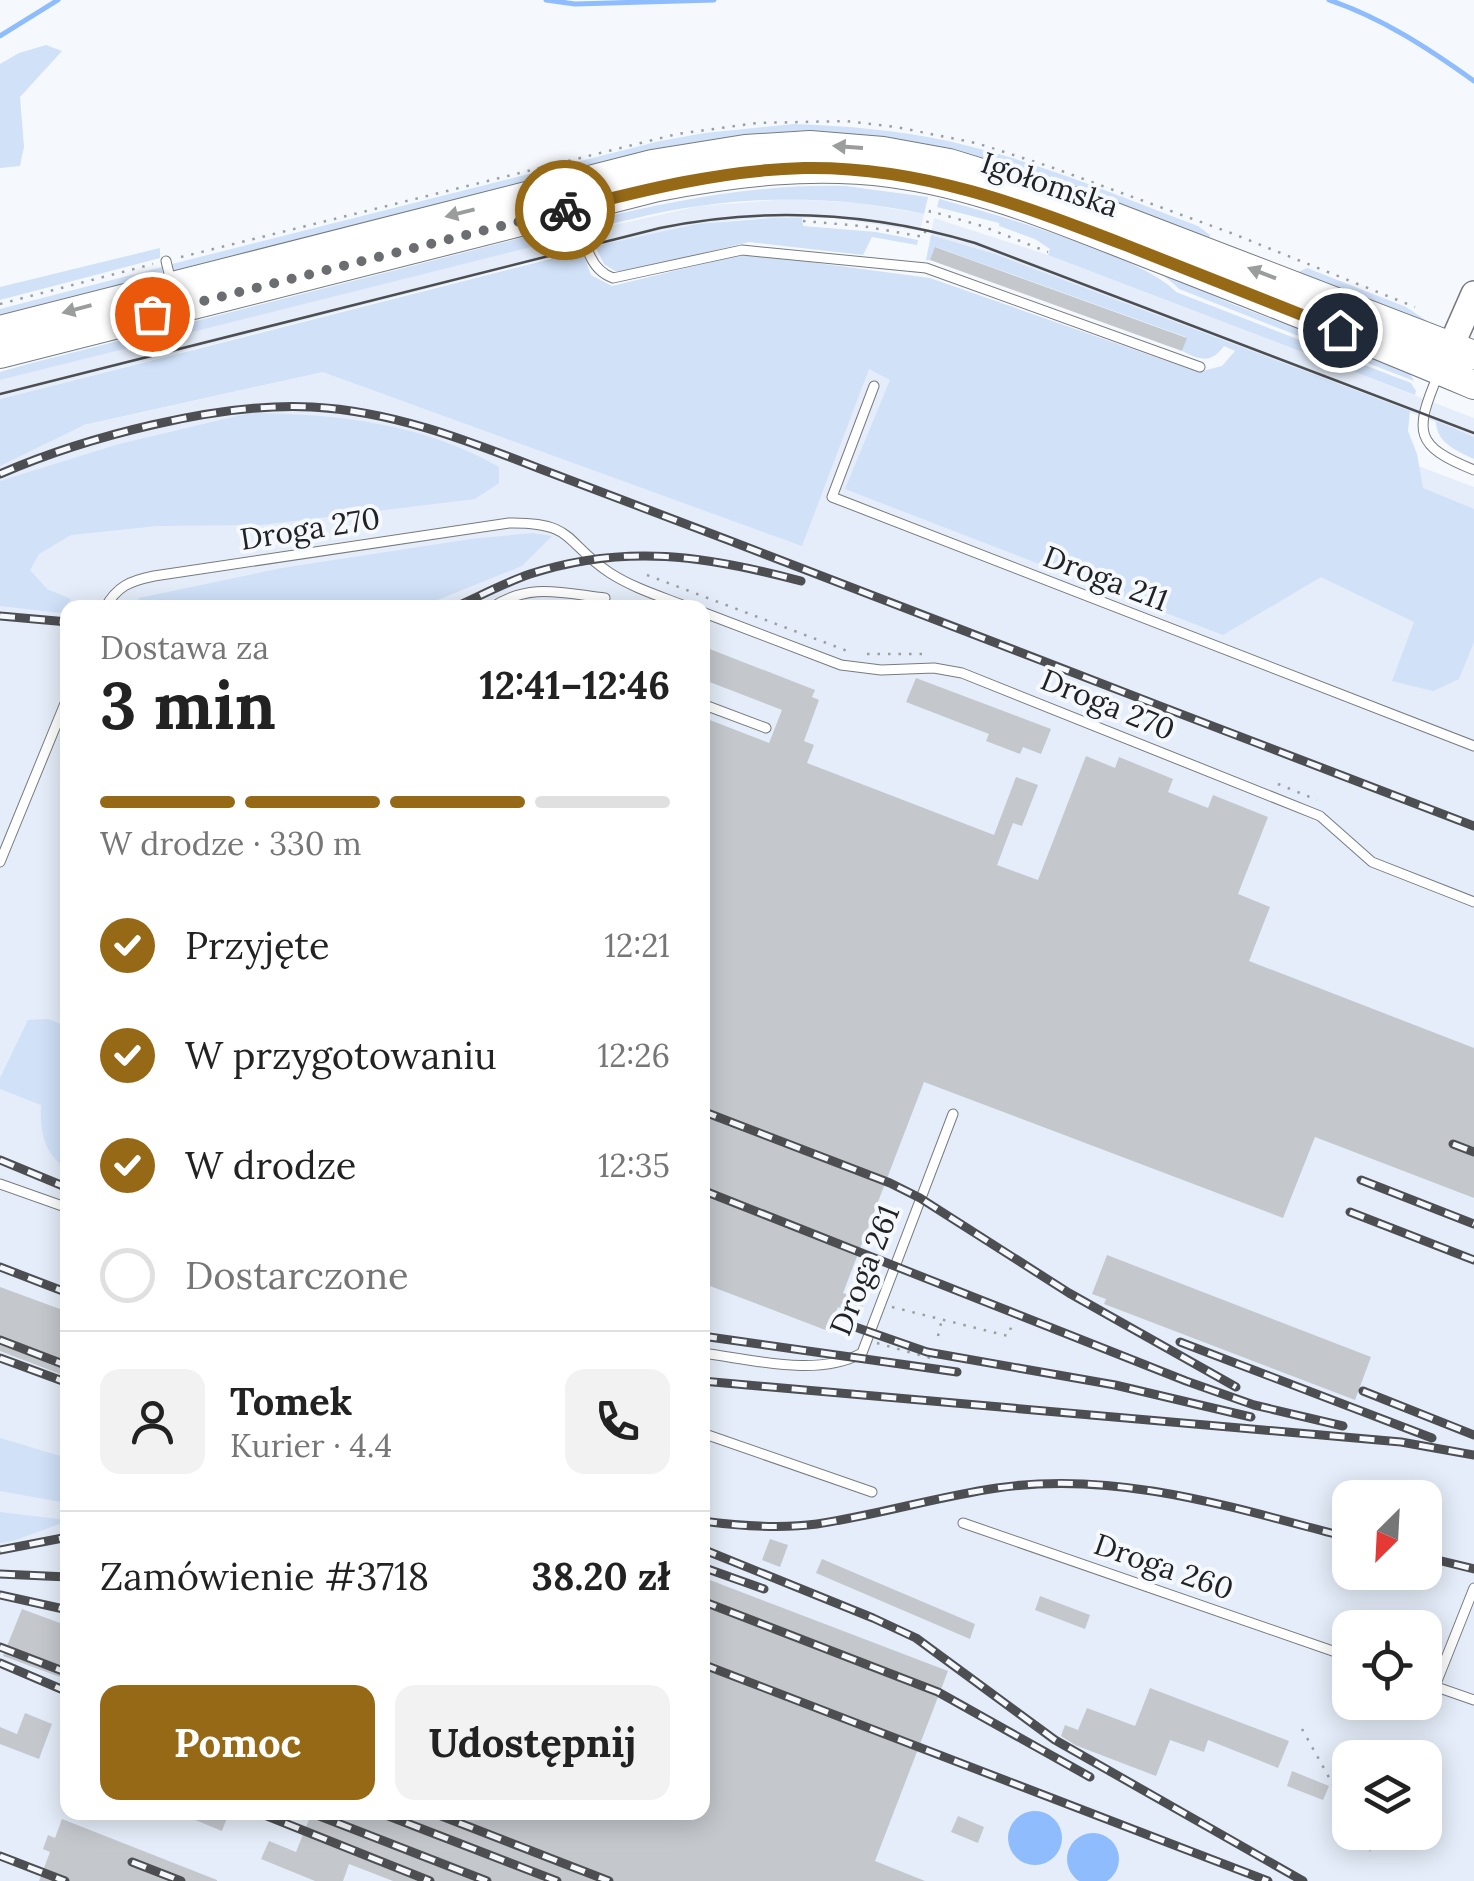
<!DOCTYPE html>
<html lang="pl">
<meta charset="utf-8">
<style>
:root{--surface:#fff;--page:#f2f2f2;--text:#222;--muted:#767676;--line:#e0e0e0;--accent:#956916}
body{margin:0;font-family:Lora,serif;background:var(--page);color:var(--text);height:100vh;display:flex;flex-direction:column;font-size:38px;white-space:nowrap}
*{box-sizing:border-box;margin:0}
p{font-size:32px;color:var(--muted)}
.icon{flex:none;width:55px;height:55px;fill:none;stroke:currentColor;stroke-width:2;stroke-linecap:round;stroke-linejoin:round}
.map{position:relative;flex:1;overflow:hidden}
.sheet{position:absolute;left:60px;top:600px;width:650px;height:1220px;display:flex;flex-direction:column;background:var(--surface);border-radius:20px;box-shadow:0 5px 25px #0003}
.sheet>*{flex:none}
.needle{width:65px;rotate:204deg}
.fabs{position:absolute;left:1332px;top:1480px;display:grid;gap:20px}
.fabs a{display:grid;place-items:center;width:110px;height:110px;border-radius:20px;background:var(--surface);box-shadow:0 5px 25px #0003;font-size:50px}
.pin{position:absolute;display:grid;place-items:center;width:85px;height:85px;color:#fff;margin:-42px;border:5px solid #fff;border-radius:50%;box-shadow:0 2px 10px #0007}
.courier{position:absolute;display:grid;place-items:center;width:100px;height:100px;margin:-50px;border:8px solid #956916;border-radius:50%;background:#fff;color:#222;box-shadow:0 2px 12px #0007}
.overview em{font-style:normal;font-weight:800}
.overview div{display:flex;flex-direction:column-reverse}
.overview{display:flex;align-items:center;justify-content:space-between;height:170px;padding:0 40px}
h1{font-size:65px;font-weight:800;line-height:75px}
.bar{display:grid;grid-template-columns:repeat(4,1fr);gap:15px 10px;align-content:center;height:120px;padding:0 40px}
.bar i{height:12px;border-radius:8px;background:var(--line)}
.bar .current{background:var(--accent)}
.bar p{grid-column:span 4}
.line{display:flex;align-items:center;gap:25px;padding:0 40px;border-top:2px solid var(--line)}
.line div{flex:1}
.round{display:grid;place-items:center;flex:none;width:105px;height:105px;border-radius:20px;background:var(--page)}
ol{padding:0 40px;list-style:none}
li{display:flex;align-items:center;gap:30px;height:110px}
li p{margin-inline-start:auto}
li .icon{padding:10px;border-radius:50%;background:var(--accent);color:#fff;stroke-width:4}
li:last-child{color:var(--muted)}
li i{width:55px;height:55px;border:5px solid var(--line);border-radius:50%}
.button{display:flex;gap:20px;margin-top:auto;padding:20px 40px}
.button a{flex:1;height:115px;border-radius:20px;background:var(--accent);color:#fff;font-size:40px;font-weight:800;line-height:115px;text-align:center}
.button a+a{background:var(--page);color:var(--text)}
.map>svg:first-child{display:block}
.built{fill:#e4edf9;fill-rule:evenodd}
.green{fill:#d0e1f8}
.water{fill:#8ebcfd}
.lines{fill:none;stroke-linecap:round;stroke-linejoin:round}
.stream{stroke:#8ebcfd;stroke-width:5}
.building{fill:#c4c8cd}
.lane-casing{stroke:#777b7f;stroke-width:11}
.secondary-casing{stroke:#777b7f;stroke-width:28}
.primary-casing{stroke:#777b7f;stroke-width:30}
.path{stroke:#9b9ea1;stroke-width:2.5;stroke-dasharray:2.5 8;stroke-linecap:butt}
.lane{stroke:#fff;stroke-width:9}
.secondary{stroke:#fff;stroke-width:25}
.primary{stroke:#fff;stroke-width:28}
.tram{stroke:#4d4e51;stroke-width:2.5}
.rail-casing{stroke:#4d4e51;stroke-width:9}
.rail{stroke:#f5f9fe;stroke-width:5;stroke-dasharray:15;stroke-linecap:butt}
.oneway{fill:#9b9c9c}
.done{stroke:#6b6d70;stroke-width:10;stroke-dasharray:0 18}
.route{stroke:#956916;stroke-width:12}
.labels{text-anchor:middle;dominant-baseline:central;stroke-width:8;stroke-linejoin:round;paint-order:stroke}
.street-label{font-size:30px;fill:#212224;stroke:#f5f9fe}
</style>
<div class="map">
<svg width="1474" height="1881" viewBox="0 0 1474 1881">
<rect width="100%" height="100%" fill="#f5f9fe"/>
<path class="built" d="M789 199 859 203 924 214 920 231 834 218 750 219 717 222 598 245 0 399V380L574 234 699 206Z
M934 218 1048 255 1474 418V437L995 254 931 235Z
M971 298 1474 487V1881H0V444L323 372ZM68 608H702V1812H68ZM1350 1498H1425V1572H1350ZM1350 1628H1425V1702H1350ZM1350 1758H1425V1832H1350Z"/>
<path class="green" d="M46 45 62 51 20 97 24 147 20 166 0 168V64L19 53Z
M794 124C846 126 897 130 948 141 1034 160 1116 195 1198 226L1210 235 1209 238 945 151 174 271 172 264 660 141 705 133Z
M842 179 929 190 1005 211 1132 258 1232 304 1400 368 1409 372 1414 381 1179 289C1155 263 1110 252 1077 239 978 202 879 175 772 183 711 187 651 202 592 216L677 194 734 184Z
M845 186 928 197 924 214C833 194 739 195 649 215 631 220 606 223 591 232L588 221C674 200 757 184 845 186Z
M939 199C989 212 1145 257 1176 292L1411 383 1416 391 1415 395 1048 255 1050 249 1035 239 999 226V223L937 207Z
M773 218H802L803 226 876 232 918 240 917 245 872 237 863 255 749 242 629 271H615L604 264 595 246 698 224Z
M576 224 579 235 0 380V372L28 364Z
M931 235 995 254 1410 411 1408 431 1417 454 1423 488 1474 509V642L1459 679 1433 691 1392 681 1414 622 1321 577 1223 635 845 489 890 380 869 369 802 546 323 372 84 425 0 466V399L582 251 591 275 612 286 736 256H764L930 278 1198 372 1222 366 1235 351 1224 346C1211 364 1200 360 1182 351L1186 337 936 247 930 260H926Z
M160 248V258L0 300V287Z
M162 267V276L0 320V309Z
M1307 268 1406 307 1427 321H1417L1327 287 1298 272Z
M250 413C337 414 422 423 499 467V483L475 499 261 525 157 526 71 535 39 554 30 570 47 589 71 599 61 613 0 606V481L119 444Z
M1436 421 1474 437V459C1457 451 1436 443 1436 421Z
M532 533 552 536 522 566 420 607H136L139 598 282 568 471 539Z
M49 1019 67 1027V1170C44 1152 40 1134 41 1105L0 1089V1078L28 1020Z
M0 1438 67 1458V1503L0 1491Z
M0 1512 67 1520V1521L16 1540 0 1543Z"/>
<path class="water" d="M1008 1838a27 27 0 1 1 54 0a27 27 0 1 1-54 0Z
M1067 1859a26 26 0 1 1 52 0a26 26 0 1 1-52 0Z"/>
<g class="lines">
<path class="stream" d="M546 0 575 4 714 0
M1329 0C1382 18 1428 48 1474 81
M0 36 58 0"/>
</g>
<path class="building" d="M935 247 1187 338 1182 351 930 260Z
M702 646 815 690 812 697 819 700 804 741 814 745 807 763 994 835 1016 777 1038 785 1022 826 1013 823 997 865 1038 880 1086 756 1115 768 1119 757 1173 779 1168 792 1208 808 1213 795 1268 817 1238 894 1270 907 1249 961 1474 1048V1198L1315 1137 1283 1218 924 1082 843 1293 864 1301 859 1315 838 1307 828 1331 702 1283V717L769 743 782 710 702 679Z
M916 678 1051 729 1041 754 1023 747 1020 754 986 741 989 734 906 702Z
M1107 1255 1371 1357 1355 1400 1104 1304 1106 1299 1092 1294Z
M0 1287 68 1312V1377L0 1351Z
M770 1539 788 1545 780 1567 762 1560Z
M822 1559 975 1624 970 1639 816 1573Z
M702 1577 948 1671 875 1861 925 1881H393L349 1864 343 1881H315L261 1859 269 1841 296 1852 312 1812H477L496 1820 499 1812H702Z
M1040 1596 1090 1615 1085 1629 1035 1610Z
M22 1609 68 1626V1680L3 1656Z
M1150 1688 1289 1741 1278 1768 1208 1740 1204 1752 1170 1740 1156 1776 1075 1745 1061 1736 1065 1725 1078 1730 1087 1708 1135 1726Z
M25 1713 52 1724 39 1759 0 1744V1727L17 1734Z
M1292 1771 1329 1786 1323 1800 1287 1786Z
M176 1812H229L222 1831Z
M958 1816 984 1827 978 1843 951 1832Z
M62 1819 217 1880V1881H39L50 1852 43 1849 48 1835 55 1838Z"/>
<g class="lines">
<defs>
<path id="lane" d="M579 209C584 234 585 268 613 278L742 250 926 268 1200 367
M166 261 171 282
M1438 375C1414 432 1414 446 1474 470
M874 386 832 497 1474 746
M105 608C117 586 130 581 154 576L509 523C576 522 564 543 610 573 635 589 663 597 690 608
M491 608C529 582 562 593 605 598
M702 612 841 665 881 670 934 668 962 673 1320 816 1372 862 1474 902
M702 704 766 728
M0 862 68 696
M0 1184 68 1208
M702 1353C751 1359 817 1378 862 1353L953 1114
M702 1433 872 1492
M963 1523 1350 1657
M1425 1683 1474 1700
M1435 1686 1474 1588"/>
<path id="secondary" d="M1444 362 1474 294"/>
<path id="primary" d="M0 330 652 164 745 149 810 145 883 151 949 163 1076 202 1474 355
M0 354 658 187C736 172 812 163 891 173 982 185 1066 222 1151 255 1259 297 1367 340 1474 385"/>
</defs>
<use href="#lane" class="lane-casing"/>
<use href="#secondary" class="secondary-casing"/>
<use href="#primary" class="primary-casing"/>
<path class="path" d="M803 221 862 226 924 237 930 211 982 226 1048 252
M181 257 677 134 757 123 846 121 896 127 976 143 1048 166 1231 233 1415 307
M0 304 153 264
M647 575 850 652
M867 654H929
M1278 784 1317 800
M892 1307 1008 1336 1013 1322
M938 1336 942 1319
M877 1343 934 1359
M1302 1729 1350 1815
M1360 1832 1370 1851"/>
<use href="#lane" class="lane"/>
<use href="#secondary" class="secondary"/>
<use href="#primary" class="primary"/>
<path class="tram" d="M0 394 660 228C767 206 870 212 975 243L1474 433"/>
<defs>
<path id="rail" d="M0 474C85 437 219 402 312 407 391 411 464 439 538 468 601 492 664 516 728 540 977 636 1225 731 1474 826
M453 608C478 597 504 583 530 574 625 543 707 556 801 581
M0 616 68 622
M702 1111 890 1183 920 1198 1069 1293 1236 1387
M1453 1144 1474 1152
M0 1160 68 1188
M1361 1180 1474 1224
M702 1190 1186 1381 1254 1405 1343 1426
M1350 1212 1474 1260
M0 1267 68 1293
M838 1321 927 1352 1115 1385 1251 1417
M702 1336 957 1372
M0 1340 68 1366
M1180 1342 1432 1438
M0 1358 68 1383
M702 1381 1401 1442 1474 1455
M1363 1391 1474 1435
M702 1521C740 1526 779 1529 817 1524 877 1515 936 1497 997 1488 1118 1470 1234 1508 1350 1538
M702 1549 873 1618 916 1638 1055 1740 1303 1881
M0 1550 68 1537
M1425 1557 1474 1569
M702 1567 764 1589
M0 1574 68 1577
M0 1595 68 1610
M702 1601 938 1692 1090 1777
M0 1647 68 1673
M0 1663 68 1692
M702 1664 1268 1881
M257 1812 430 1881
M309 1812 487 1881
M378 1812 557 1881
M431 1812 609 1881
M0 1856 65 1881
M132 1862 181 1881"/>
</defs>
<use href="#rail" class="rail-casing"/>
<use href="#rail" class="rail"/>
</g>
<defs><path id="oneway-solid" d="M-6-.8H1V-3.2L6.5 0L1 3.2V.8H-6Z" transform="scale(2.5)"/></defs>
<g class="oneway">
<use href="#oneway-solid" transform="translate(848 147) rotate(-176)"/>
<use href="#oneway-solid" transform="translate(460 213) rotate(166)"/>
<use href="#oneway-solid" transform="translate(1262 273) rotate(-159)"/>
<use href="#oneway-solid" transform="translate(77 309) rotate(165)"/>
</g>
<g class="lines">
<path class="done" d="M152 314 565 210"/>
<path class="route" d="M565 210C643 190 723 170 804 168 920 166 1022 205 1128 246 1199 274 1270 302 1340 330"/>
</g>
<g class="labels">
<g class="street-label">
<text transform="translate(1050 184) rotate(19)">Igołomska</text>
<text transform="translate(310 528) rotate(-9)">Droga 270</text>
<text transform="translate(1106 578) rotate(21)">Droga 211</text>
<text transform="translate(1108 704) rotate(22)">Droga 270</text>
<text transform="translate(864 1270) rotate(-68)">Droga 261</text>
<text transform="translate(1164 1566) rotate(19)">Droga 260</text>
</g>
</g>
</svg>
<div class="fabs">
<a><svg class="needle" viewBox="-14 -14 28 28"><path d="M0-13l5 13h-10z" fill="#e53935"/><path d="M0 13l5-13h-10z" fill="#767676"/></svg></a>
<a><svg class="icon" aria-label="locate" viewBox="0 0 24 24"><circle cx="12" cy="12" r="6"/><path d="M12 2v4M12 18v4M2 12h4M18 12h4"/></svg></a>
<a><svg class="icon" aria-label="layers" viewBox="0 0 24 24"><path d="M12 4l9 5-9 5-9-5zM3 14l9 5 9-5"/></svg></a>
</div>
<div class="pin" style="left:152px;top:314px;background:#ea580c"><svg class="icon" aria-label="bag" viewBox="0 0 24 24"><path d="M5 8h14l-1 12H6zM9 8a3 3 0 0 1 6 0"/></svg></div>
<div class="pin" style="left:1340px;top:330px;background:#1f2937"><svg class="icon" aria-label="home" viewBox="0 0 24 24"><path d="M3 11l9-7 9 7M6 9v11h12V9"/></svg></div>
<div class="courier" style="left:565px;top:210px"><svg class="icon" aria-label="bike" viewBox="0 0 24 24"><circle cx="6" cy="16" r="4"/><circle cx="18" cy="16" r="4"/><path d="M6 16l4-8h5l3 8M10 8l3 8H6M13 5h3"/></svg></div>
<section class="sheet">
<div class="overview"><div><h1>3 min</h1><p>Dostawa za</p></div><em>12:41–12:46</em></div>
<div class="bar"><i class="current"></i><i class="current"></i><i class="current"></i><i></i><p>W drodze · 330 m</p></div>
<ol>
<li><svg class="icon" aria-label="check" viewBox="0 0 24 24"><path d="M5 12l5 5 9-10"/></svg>Przyjęte<p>12:21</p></li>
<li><svg class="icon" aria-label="check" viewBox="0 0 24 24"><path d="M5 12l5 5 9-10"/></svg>W przygotowaniu<p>12:26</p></li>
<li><svg class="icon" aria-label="check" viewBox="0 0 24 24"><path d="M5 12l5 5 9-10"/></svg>W drodze<p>12:35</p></li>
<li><i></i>Dostarczone</li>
</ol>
<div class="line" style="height:180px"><a class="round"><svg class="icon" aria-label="person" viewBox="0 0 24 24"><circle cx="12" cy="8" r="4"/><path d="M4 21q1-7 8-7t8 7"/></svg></a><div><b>Tomek</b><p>Kurier · 4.4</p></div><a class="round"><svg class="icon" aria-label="phone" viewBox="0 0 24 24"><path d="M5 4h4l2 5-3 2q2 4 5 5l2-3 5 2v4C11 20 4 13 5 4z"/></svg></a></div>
<div class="line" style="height:130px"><div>Zamówienie #3718</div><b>38.20 zł</b></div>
<div class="button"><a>Pomoc</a><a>Udostępnij</a></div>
</section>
</div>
